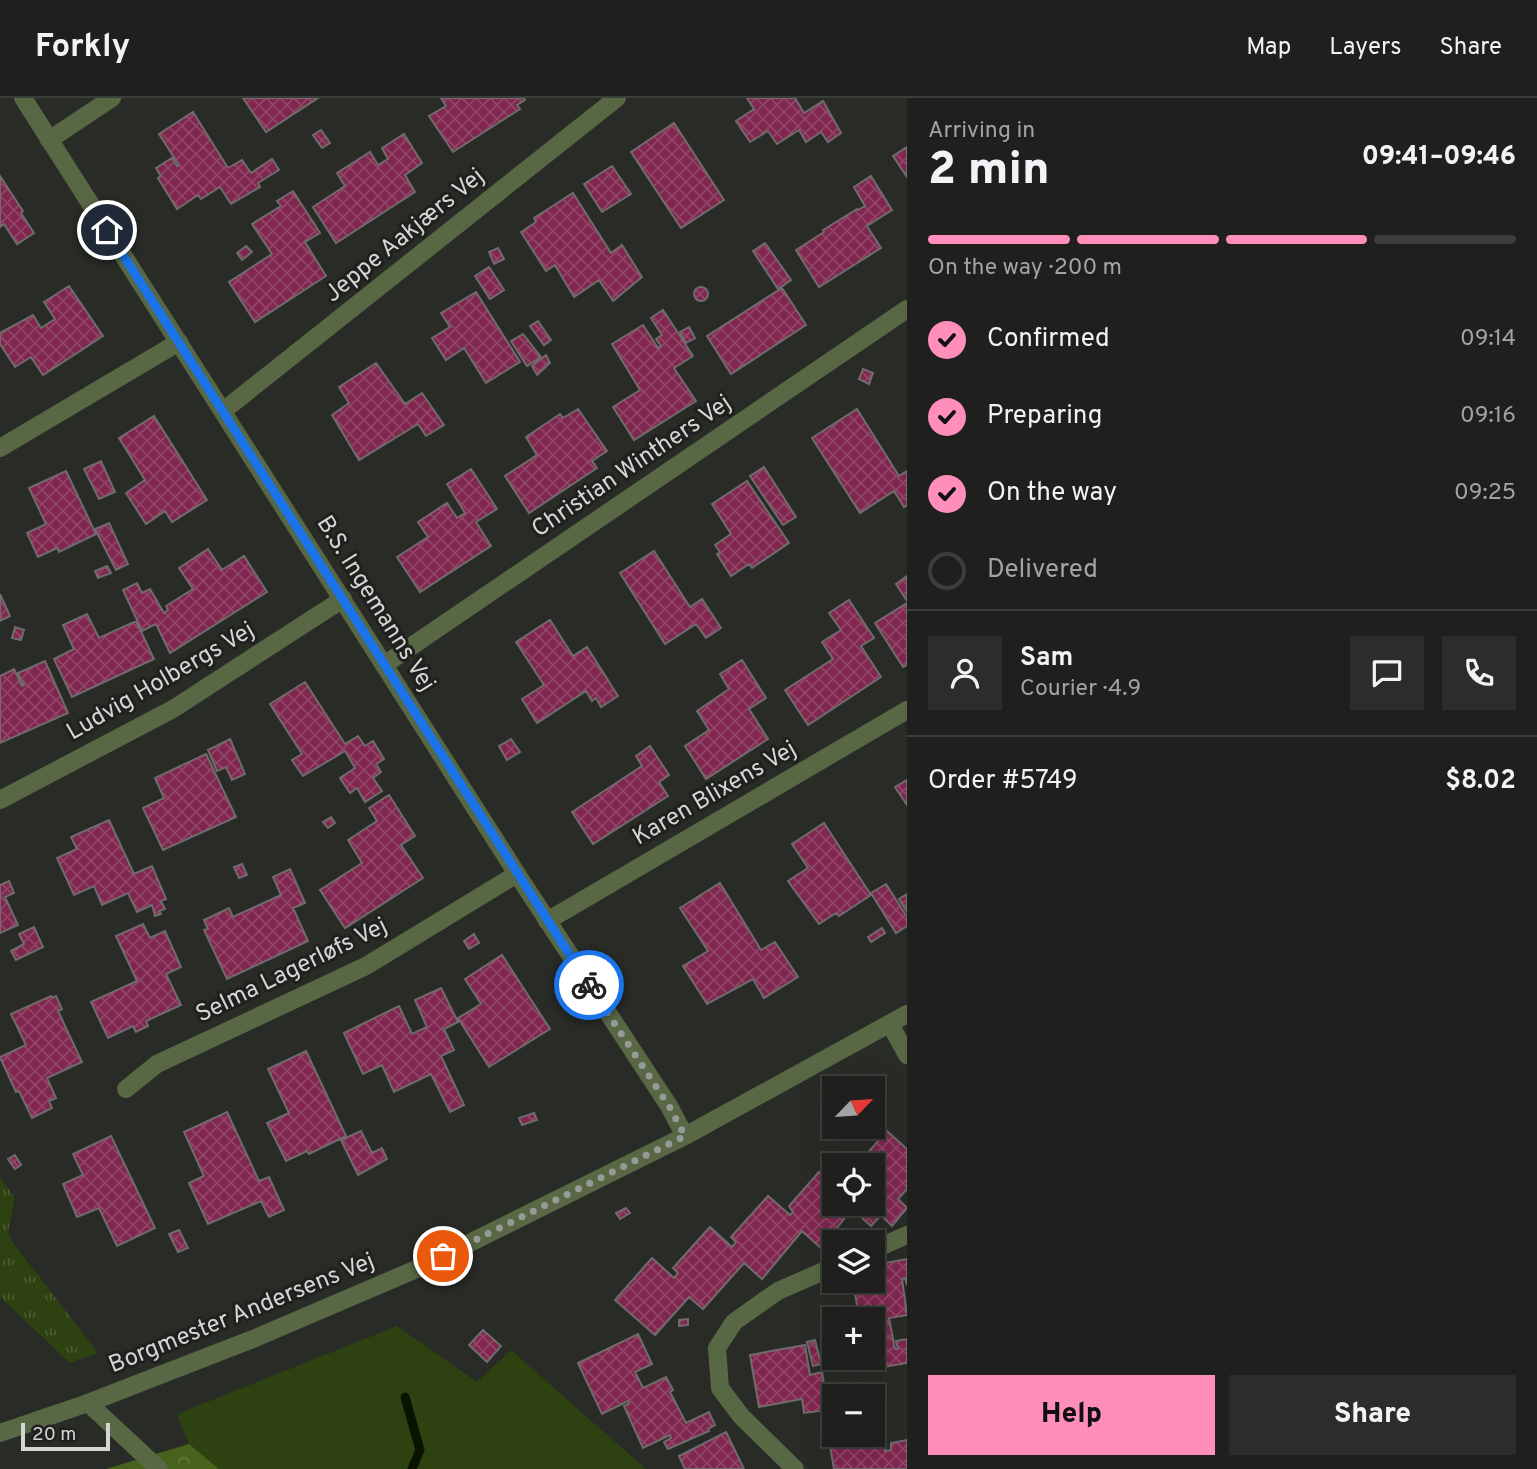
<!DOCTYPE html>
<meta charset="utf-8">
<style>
:root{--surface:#1f201d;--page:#2c2d2a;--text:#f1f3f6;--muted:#a1a3a4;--line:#3c3e3b;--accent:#ff8eba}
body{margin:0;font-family:Overpass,sans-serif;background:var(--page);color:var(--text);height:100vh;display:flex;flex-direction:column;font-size:26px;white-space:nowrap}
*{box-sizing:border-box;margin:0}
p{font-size:23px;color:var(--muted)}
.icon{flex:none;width:38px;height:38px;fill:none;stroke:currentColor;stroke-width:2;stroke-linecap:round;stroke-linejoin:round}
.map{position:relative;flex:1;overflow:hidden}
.side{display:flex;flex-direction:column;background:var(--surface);width:630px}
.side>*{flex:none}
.needle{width:46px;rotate:65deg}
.buttons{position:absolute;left:822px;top:978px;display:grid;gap:14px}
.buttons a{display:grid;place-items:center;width:63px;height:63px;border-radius:0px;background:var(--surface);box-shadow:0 7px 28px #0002,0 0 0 2px var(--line);font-size:35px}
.scale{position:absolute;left:21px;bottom:18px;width:89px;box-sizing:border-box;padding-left:7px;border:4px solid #d4d6d3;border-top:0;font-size:19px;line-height:24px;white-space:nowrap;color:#d4d6d3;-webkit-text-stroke:5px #20211e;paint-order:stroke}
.pin{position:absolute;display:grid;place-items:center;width:60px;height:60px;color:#fff;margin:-30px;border:4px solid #fff;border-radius:50%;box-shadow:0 2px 7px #0007}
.courier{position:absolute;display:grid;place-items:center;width:70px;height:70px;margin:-35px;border:5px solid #1a73e8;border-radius:50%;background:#fff;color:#222;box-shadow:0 2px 9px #0007}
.summary em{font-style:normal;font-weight:800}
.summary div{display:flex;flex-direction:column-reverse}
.summary{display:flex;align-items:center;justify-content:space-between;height:119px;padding:0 21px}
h1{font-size:46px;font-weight:800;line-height:52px}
.bar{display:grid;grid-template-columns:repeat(4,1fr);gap:10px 7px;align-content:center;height:84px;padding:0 21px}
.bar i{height:9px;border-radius:5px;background:var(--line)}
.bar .active{background:var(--accent)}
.bar p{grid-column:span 4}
.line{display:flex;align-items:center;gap:18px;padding:0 21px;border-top:2px solid var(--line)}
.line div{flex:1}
.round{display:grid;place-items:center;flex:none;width:74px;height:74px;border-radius:0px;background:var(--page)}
ol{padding:0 21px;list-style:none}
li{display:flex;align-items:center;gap:21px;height:77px}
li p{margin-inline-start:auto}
li .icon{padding:7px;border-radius:50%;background:var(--accent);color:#111;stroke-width:4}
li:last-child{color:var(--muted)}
li i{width:38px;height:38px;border:4px solid var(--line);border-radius:50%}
.cta{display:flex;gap:14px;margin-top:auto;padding:14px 21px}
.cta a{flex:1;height:80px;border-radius:0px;background:var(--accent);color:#111;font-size:28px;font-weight:800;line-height:80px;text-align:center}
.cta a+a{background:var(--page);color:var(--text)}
header{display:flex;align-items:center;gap:42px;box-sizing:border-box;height:98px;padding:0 35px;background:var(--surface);border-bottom:2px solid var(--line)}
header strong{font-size:33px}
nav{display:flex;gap:38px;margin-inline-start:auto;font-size:24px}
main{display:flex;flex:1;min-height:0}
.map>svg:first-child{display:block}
.grass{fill:#2e4110}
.forest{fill:url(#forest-crowns)}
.park{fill:url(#park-tufts)}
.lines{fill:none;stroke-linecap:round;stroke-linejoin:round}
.stream{stroke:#091300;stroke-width:9}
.building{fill:url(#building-cross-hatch);stroke:#706b6c;stroke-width:2}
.minor{stroke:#586844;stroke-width:18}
.tertiary{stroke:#586844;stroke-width:18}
.done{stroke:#989a97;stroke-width:7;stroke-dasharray:0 12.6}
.route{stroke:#1a73e8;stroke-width:9}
.labels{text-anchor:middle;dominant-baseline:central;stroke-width:6;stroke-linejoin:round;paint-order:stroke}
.street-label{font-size:24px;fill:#d4d6d3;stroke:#20211e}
</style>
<header>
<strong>Forkly</strong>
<nav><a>Map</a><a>Layers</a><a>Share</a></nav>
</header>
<main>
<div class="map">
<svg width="907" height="1371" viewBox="0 0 907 1371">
<defs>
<pattern id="forest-crowns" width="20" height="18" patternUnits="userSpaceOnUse" patternTransform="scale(1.75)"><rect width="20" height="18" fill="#47631b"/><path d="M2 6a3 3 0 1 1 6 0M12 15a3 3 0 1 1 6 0" fill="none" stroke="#61793b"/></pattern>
<pattern id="park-tufts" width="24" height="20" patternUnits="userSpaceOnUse" patternTransform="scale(1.75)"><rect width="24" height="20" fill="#2e4110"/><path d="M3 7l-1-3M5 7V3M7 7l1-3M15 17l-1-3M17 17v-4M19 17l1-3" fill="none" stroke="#4b5c32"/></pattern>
<pattern id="building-cross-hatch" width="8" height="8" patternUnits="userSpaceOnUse" patternTransform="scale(1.75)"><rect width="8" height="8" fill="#80264f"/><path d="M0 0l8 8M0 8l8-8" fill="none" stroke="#914567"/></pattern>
</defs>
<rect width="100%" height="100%" fill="#292b27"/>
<path class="grass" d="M397 1228 477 1284 511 1252 646 1371H219L189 1346 177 1316Z"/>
<path class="forest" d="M189 1346 219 1371H106Z"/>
<path class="park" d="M0 1079 15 1100 8 1134 11 1142 98 1255 70 1265 0 1199Z"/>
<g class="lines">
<path class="stream" d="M405 1299 420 1352 412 1371"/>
</g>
<path class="building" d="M243 0H318L266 34Z
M441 0H524L525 2 517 7 520 11 453 54 429 18 446 8Z
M747 0H795L804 15 823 3 841 35 828 44 821 34 806 44 799 32 777 46 768 33 750 44 736 23 754 11Z
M193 14 228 70 242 62 251 75 272 61 279 72 258 85 260 89 231 106 220 89 201 101 198 97 177 111 158 80 161 78 156 70 172 60 177 68 179 67 159 36Z
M674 25 724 102 681 130 631 54Z
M321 32 330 45 322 50 313 37Z
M404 36 422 65 405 77 415 94 336 145 313 109 345 88 337 75 370 54 378 67 388 61 382 50Z
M907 49V79L893 58Z
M612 68 631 96 602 114 584 86Z
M0 78 23 113 21 115 34 135 17 146 4 126 0 129Z
M871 78 892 112 867 128 881 150 819 189 796 152 824 134 823 132 857 111 858 112 865 108 854 89Z
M293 93 320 135 305 144 326 178 255 224 229 184 272 156 252 126 281 108 277 103Z
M573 95 611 155 622 147 642 179 613 203 599 182 574 199 555 167 546 173 521 134 536 124 534 120Z
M765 145 791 182 778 191 753 153Z
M246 148 252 154 242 162 237 155Z
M498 150 504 161 494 166 489 154Z
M489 169 504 192 490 201 475 178Z
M69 188 103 238 43 277 31 259 15 269 0 246V235L33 217 41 230 55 221 44 204Z
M694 196a7 7 0 1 1 14 0a7 7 0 1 1-14 0Z
M782 190 806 227 731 276 707 238Z
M476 194 520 264 486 285 464 250 446 262 432 240 450 229 441 215Z
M663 212 693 258 674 270 696 303 634 342 613 309 640 292 612 246 643 227 658 250 661 248 656 241 662 237 651 220Z
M538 223 551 242 544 247 530 228Z
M689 229 695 240 686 245 680 234Z
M523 236 541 259 527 268 511 243Z
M546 257 550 265 537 277 532 268Z
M376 265 405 306 422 295 444 327 426 338 418 326 359 362 332 317 349 305 339 289Z
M863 271 873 275 869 286 859 281Z
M578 311 607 353 592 363 597 370 529 415 505 378 537 357 526 339 560 316 563 320Z
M857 311 899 378 907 373V407L904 409 894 393 860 415 812 340Z
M154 318 207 402 172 424 165 413 146 426 126 395 145 382 119 340Z
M101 363 115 394 99 401 84 371Z
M764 369 796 419 783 427 750 378Z
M471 371 497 411 476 424 491 448 420 494 397 459 428 439 418 424 447 405 457 420 465 415 447 386Z
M66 373 96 436 59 454 57 450 38 459 27 435 46 426 29 390Z
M747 383 789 445 752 470 749 466 731 478 717 456 720 454 715 447 731 436 712 406Z
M109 425 128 466 116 472 95 431Z
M208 451 222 472 244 458 267 494 170 555 156 526 142 533 123 492 137 485 142 495 150 491 164 515 168 512 166 508 193 491 179 470Z
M654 453 690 509 702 501 721 530 706 540 696 526 665 546 620 475Z
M107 468 111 475 98 480 95 473Z
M907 478V503L896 486Z
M0 496 10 518 0 523Z
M849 502 874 540 861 548 881 579 808 627 785 592 833 561 822 544 841 532 829 515Z
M907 505V567L903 569 875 525Z
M87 516 99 540 136 523 154 561 72 599 54 561 74 551 63 527Z
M550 522 573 558 587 549 618 598 601 609 596 600 592 603 586 593 537 625 522 601 544 587 516 544Z
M15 529 24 532 21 542 12 540Z
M742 562 766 600 749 611 768 641 706 681 685 648 709 632 697 613 729 591 720 576Z
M45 563 68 615 0 645V578L14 571 22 588 24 587 18 575Z
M305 584 345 646 358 638 365 648 373 643 384 661 376 666 381 674 373 680 382 693 365 704 357 690 350 695 340 680 355 670 345 653 303 678 292 662 302 656 270 606Z
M230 641 245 676 232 682 226 669 217 673 208 652Z
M511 641 520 654 507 662 499 648Z
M650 648 669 677 659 684 668 698 593 746 572 714 642 668 636 658Z
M206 656 236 719 163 752 143 710 164 700 155 680Z
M907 682V707L895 689Z
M389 697 415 738 401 747 423 780 345 830 320 792 362 765 348 742 377 723 369 710Z
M331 719 335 725 328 730 323 724Z
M109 722 134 776 152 768 166 801 161 803 165 811 159 813 161 816 155 818 152 807 137 814 128 795 102 807 94 788 74 797 57 760 77 751 71 739Z
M824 725 871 797 839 818 836 815 819 826 788 783 808 770 792 746Z
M242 766 247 777 239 780 234 769Z
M290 771 305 805 293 810 308 843 227 881 204 832 208 831 204 822 229 810 233 819 281 797 273 779Z
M9 783 14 795 5 799 18 827 0 835V787Z
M720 785 761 852 775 844 798 879 764 900 753 881 707 906 683 868 708 853 680 810Z
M886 786 907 819V828L896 835 871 795Z
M907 796V814L899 801Z
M143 826 150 840 165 833 181 869 166 876 181 907 146 923 148 928 136 934 133 928 108 940 91 904 137 883 116 838Z
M34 829 43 849 16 862 11 853 24 846 19 836Z
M882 830 885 835 871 844 868 839Z
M474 836 479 845 469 851 464 843Z
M502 857 550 931 489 969 458 920 481 906 465 881Z
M441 890 458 924 444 931 454 952 441 958 464 1007 450 1014 431 976 394 994 382 967 363 976 344 935 399 908 412 936 427 929 415 902Z
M51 898 52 900 56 898 62 911 58 913 82 964 47 980 56 1000 49 1003 52 1010 32 1020 19 993 16 994 0 959 26 947 11 916Z
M306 953 346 1038 309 1056 307 1053 286 1063 267 1025 289 1015 268 971Z
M227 1014 259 1083 269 1079 284 1112 269 1119 261 1103 208 1126 189 1085 204 1078 184 1034Z
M534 1015 537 1022 522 1027 519 1020Z
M361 1033 372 1055 382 1050 387 1061 358 1077 341 1042Z
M887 1033 907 1051V1091L898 1101 907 1110 892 1128 881 1117 871 1128 852 1111 821 1150 802 1133 762 1181 744 1165 703 1211 689 1199 655 1237 615 1202 652 1160 674 1180 678 1175 673 1170 710 1129 732 1149 736 1144 731 1139 768 1098 790 1117 793 1114 789 1108 819 1074 835 1088V1106H873V1068H856Z
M111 1038 155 1130 117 1148 99 1110 77 1119 63 1086 83 1077 73 1056Z
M15 1057 21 1067 15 1071 8 1061Z
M626 1110 630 1115 620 1121 616 1115Z
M179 1132 188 1150 178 1154 169 1136Z
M907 1161V1187L905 1180 902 1181 907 1217 889 1220 895 1251H898L896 1243 907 1241V1265L877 1270 876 1258 873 1259V1222L840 1221 859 1218 853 1185 883 1180 880 1166Z
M688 1221V1227L679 1228V1222Z
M483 1232 501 1248 487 1264 469 1247Z
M638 1236 652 1266 635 1274 643 1290 666 1279 673 1292 670 1294 686 1325 709 1314 715 1327 708 1331 709 1333 668 1351 664 1344 671 1340 670 1337 643 1350 624 1308 629 1306 628 1303 602 1316 578 1265Z
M815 1242 821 1266 813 1268 807 1244Z
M805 1247 810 1277 822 1274 828 1312 804 1315 802 1301 759 1309 750 1257Z
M880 1322 885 1353 891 1352V1345L907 1342V1371H834L827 1331 835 1330V1337H873V1323Z
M726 1334 744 1371H685L679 1358Z"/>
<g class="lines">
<path class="minor" d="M49 42 112 0
M223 313 617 0
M0 350 179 244
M384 567 907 211
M0 702 173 611 343 501
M547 823 907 612
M890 926 907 957
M126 991 157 966 366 868 517 776
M873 1152 907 1137
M88 1305 159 1371
M795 1371 741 1318 720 1290 717 1250 734 1224 778 1193 835 1168"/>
<path class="tertiary" d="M23 0 517 776 669 1008 685 1038
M0 1335 88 1305 253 1241 419 1170 685 1038 907 916"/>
</g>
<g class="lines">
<path class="done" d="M443 1158 685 1038 669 1008 589 887"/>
<path class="route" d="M107 132 589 887"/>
</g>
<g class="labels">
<g class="street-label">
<text transform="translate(405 138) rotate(-39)">Jeppe Aakjærs Vej</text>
<text transform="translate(632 369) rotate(-34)">Christian Winthers Vej</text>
<text transform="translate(375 506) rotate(58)">B.S. Ingemanns Vej</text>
<text transform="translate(161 584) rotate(-30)">Ludvig Holbergs Vej</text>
<text transform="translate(715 696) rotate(-30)">Karen Blixens Vej</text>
<text transform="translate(292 873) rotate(-26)">Selma Lagerløfs Vej</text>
<text transform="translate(242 1216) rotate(-22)">Borgmester Andersens Vej</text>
</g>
</g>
</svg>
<div class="buttons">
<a><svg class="needle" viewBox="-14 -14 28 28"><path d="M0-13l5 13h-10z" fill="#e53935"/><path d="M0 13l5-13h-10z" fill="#a1a3a4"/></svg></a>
<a><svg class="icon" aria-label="locate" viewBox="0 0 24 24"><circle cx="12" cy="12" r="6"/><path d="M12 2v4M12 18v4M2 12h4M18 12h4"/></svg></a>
<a><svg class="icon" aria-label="layers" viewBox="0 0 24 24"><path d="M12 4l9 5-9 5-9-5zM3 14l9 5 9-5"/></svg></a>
<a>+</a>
<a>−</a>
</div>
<div class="scale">20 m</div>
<div class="pin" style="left:443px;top:1158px;background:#ea580c"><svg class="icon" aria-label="bag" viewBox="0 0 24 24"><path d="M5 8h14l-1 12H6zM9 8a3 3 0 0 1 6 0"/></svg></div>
<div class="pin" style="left:107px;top:132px;background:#1f2937"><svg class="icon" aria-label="home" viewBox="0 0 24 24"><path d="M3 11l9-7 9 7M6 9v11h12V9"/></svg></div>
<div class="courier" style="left:589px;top:887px"><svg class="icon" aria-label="bike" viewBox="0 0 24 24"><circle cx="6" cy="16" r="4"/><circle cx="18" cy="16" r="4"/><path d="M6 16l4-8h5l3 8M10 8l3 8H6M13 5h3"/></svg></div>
</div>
<section class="side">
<div class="summary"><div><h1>2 min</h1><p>Arriving in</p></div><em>09:41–09:46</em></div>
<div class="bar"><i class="active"></i><i class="active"></i><i class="active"></i><i></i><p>On the way · 200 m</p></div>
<ol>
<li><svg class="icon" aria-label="check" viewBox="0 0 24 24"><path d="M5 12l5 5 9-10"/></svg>Confirmed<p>09:14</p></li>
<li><svg class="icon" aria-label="check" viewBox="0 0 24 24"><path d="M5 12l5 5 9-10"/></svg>Preparing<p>09:16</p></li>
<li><svg class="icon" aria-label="check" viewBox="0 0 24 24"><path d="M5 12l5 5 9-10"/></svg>On the way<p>09:25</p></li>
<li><i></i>Delivered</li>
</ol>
<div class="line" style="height:126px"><a class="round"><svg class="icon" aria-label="person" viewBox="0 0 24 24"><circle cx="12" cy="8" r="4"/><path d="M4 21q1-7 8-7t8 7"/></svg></a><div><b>Sam</b><p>Courier · 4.9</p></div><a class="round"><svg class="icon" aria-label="chat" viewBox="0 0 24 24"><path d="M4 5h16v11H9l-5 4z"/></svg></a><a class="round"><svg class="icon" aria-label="phone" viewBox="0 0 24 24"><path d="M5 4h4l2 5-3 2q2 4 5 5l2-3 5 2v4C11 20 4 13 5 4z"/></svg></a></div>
<div class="line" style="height:91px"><div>Order #5749</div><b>$8.02</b></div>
<div class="cta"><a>Help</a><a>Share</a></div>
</section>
</main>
